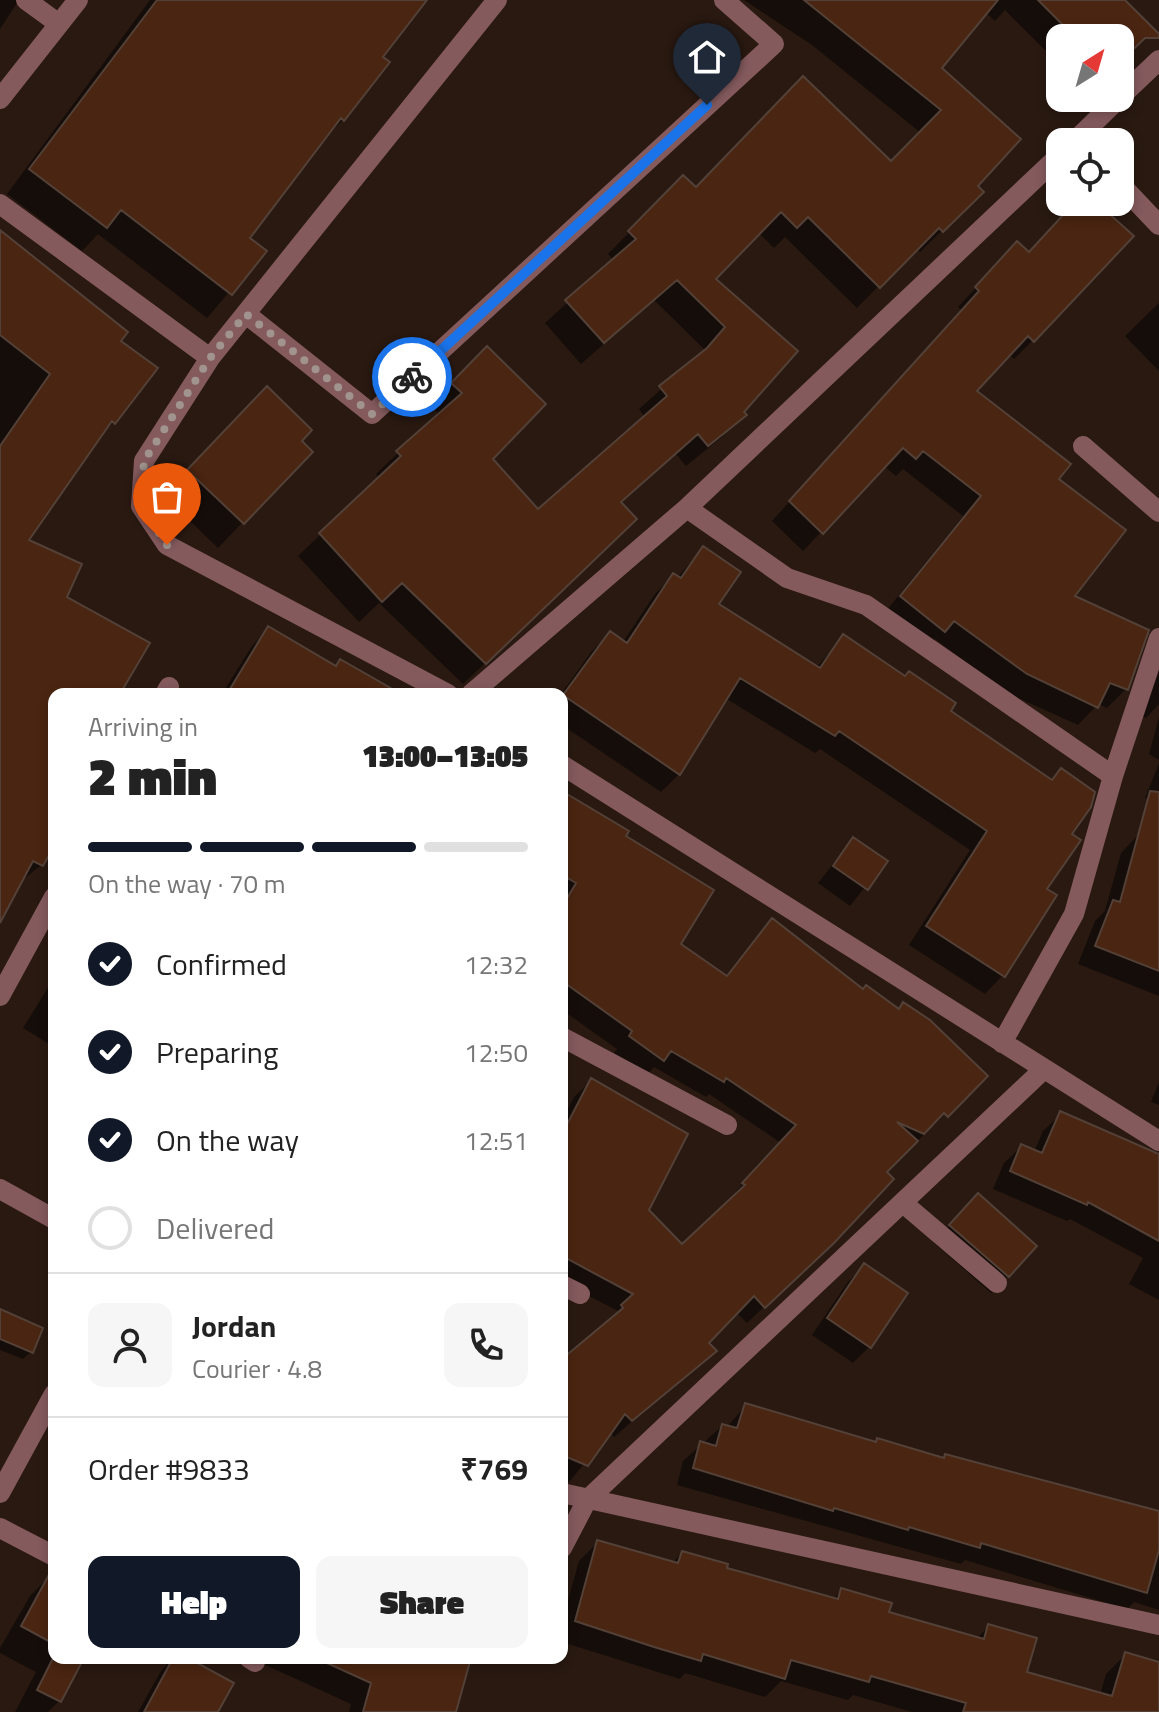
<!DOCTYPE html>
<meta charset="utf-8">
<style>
:root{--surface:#fff;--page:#f6f6f6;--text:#222;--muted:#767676;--line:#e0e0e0;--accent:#111827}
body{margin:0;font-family:"Titillium Web",sans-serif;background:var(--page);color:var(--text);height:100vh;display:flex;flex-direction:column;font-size:30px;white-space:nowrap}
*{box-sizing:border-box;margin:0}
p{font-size:26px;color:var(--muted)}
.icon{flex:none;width:44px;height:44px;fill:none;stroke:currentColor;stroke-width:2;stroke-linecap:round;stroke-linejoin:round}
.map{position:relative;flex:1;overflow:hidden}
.details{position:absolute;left:48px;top:688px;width:520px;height:976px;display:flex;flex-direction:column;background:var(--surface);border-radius:16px;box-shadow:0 4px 12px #0003}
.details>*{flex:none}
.needle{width:52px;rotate:37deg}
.buttons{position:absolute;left:1046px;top:24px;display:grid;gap:16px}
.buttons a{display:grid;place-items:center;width:88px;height:88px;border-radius:16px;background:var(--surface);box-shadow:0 4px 12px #0003;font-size:40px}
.pin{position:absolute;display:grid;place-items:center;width:68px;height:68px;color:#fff;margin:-82px -34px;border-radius:50% 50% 50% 0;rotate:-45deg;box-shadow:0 0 8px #0007}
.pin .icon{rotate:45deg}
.courier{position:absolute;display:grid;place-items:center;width:80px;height:80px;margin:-40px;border:6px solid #1a73e8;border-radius:50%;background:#fff;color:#222;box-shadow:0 2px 10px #0007}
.headline em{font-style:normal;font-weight:800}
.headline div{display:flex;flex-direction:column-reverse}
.headline{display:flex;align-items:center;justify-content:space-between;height:136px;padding:0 40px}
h1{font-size:52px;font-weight:800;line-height:60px}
.bar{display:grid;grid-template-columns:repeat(4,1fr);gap:12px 8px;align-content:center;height:96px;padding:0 40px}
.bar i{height:10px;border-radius:6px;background:var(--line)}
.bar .active{background:var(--accent)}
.bar p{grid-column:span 4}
.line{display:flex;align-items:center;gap:20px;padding:0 40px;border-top:2px solid var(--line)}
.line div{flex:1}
.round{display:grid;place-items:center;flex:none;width:84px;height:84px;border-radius:16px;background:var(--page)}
ol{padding:0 40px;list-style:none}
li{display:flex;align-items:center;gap:24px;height:88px}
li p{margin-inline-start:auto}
li .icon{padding:8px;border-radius:50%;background:var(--accent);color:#fff;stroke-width:4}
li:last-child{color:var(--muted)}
li i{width:44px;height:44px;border:4px solid var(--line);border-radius:50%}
.cta{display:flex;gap:16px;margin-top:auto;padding:16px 40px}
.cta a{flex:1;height:92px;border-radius:16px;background:var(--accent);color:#fff;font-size:32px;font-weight:800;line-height:92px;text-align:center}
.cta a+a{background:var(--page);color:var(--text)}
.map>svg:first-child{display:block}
.shadow{fill:#0007}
.building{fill:#4a2511;stroke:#534138;stroke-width:2}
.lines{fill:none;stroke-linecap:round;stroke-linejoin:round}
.minor{stroke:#845a5d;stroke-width:20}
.done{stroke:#a1948e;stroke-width:8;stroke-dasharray:0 14.4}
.route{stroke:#1a73e8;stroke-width:10}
</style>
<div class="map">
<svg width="1159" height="1712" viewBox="0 0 1159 1712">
<rect width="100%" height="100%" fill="#291911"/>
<path class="shadow" d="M0 0H19L0 29Z
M150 0H425L380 58 343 120 320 142 247 238 264 251 207 318 98 234 82 251 7 194Z
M744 0H1123L1120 60V38H1060V65L1005 10 995 21 985 12 940 68 976 186 981 192 920 252 916 248 857 308 785 237 774 248 758 232 713 279 795 351 722 437 686 466 676 454 620 504 613 541 463 684 379 603 359 622 298 556 380 478 376 474 398 453 440 415 431 406 487 349 490 459 538 512 645 417 639 409 705 350 654 300 581 364 545 323 614 260 608 254 683 178 695 190 891 163 921 133 812 45Z
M1077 202H1093L1033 340 1014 359 1009 354 974 392 1056 479 1072 596 1126 689 1107 708 1098 704 1078 725 1007 693 935 639 924 649 882 616 963 516 903 469 896 476 884 466 803 551 772 521 962 311 958 307 999 263 1028 254Z
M0 233 119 341 114 422 97 439 26 541 65 598 118 694H54V842L41 865 19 883 0 918Z
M1159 303V371L1125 336Z
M243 414 299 441 310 452 218 548 164 496Z
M703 548 716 605 816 668 843 637 1050 781 1061 770 1069 835 1003 975 985 994 909 945 970 850 820 749 815 753 725 698 679 774 661 792 562 725 561 694 592 651 610 633 623 642 655 594 674 575 677 578Z
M268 629 334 668 340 662 387 694H222L252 646Z
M1159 664V704L1146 718 1137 715Z
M1159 717V760L1149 754Z
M1159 763V803L1145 798Z
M562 793 623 836 678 945 725 977 772 921 863 991 985 1076 885 1172 831 1243 747 1323 736 1312 706 1343 714 1351 614 1437 610 1432 569 1482 562 1478V1361L618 1311 562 1282V1121L574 1097 591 1081 646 1211 682 1246 729 1203 727 1201 781 1143 709 1094 706 1097 654 1067 646 1076 614 1053 617 1049 562 1010Z
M1139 834 1159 840V996L1078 964 1095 921 1105 911 1121 853Z
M853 839 885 862 850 906 818 883Z
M54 978V1047L23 1028Z
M1159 1082V1105L1151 1102Z
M1061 1114 1159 1157V1300L1129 1284 1143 1258 1070 1219 1067 1221 993 1189 1004 1163 1022 1146 1034 1152 1043 1131Z
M961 1213 1034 1246 991 1293 934 1243Z
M864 1266 869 1347 853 1363 812 1335 848 1282Z
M0 1319 31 1352 23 1359 0 1350Z
M746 1405 875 1444 942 1460 946 1456 1159 1514V1610L1134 1602 1127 1609 965 1560 961 1564 677 1485 683 1461 722 1426 727 1427Z
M598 1542 672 1563 682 1553 725 1570 832 1600 842 1590 887 1613 976 1639 989 1626 1025 1673 1100 1695 1106 1674 1125 1655 1159 1663V1712H912L853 1695 848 1700 781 1681 765 1697 685 1673 680 1679 562 1642V1622L579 1561Z
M54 1572V1658H82L59 1701 48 1712H15L36 1672 0 1653V1648L30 1596Z
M173 1658H184L216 1712H138L161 1671Z
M263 1658H461L454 1712H349L351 1704 261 1663Z"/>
<path class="building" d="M157 0H427L383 57 390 62 344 121 341 118 250 238 267 251 232 295 121 210 107 228 29 169Z
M804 0H998L942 68 1021 139 978 186 984 192 943 232 939 228 880 288 808 217 797 228 781 212 716 279 798 351 744 412 747 415 708 446 698 434 621 502 637 519 486 664 402 583 382 602 319 533 401 456 396 451 462 393 451 383 487 346 546 404 493 459 538 509 667 396 659 386 707 348 725 327 677 280 604 343 565 300 636 239 628 231 683 175 696 187 803 76 891 161 941 110Z
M1038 0H1125L1159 34V38H1145L1120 62V38H1076Z
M1075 202H1096L1134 236 1034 342 1028 336 977 391 1071 464 1059 479 1126 530 1075 596 1149 630 1128 690 1110 683 1098 708 1027 674 954 621 945 632 900 596 981 496 923 451 916 459 903 448 823 534 789 501 979 291 975 287 1017 241 1029 252Z
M0 230 128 332 121 341 158 368 115 424 112 421 29 540 82 564 67 597 150 643 120 694H54V846L43 866 33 861 0 923V446L50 374 0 335Z
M267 386 312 430 302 441 313 452 244 524 187 470Z
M703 546 741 572 719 604 820 668 843 634 905 676 909 671 956 703 951 711 1052 780 1061 768 1095 792 1091 807 1072 834 1081 840 1047 889 1057 895 1005 977 926 926 987 831 839 731 835 736 740 678 680 775 563 695 610 631 627 643 673 573 681 578Z
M268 626 336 666 340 659 401 694H227Z
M562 791 629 831 626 836 714 890 681 944 727 976 772 918 863 989 866 985 899 1009 903 1002 930 1020 988 1076 948 1117 944 1113 924 1134 897 1122 918 1141 887 1172 894 1179 834 1243 765 1308 754 1296 709 1343 717 1351 632 1421 625 1414 588 1466 562 1455V1359L623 1308 621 1305 633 1294 562 1256V1134L591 1078 688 1134 649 1210 682 1244 745 1185 742 1183 796 1125 726 1078 724 1082 671 1051 664 1061 629 1036 632 1031 562 981V907L576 883 562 875Z
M1150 791 1159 792V971L1095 946 1113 900 1120 902Z
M853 837 888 861 868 890 833 866Z
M1060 1111 1159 1154V1241L1088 1202 1087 1205 1010 1171 1021 1144 1042 1153Z
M978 1193 1037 1246 1009 1277 949 1225Z
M864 1263 908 1293 871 1348 827 1318Z
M0 1309 43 1328 33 1353 0 1339Z
M745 1403 876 1442 877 1438 944 1458 945 1454 1159 1511V1550L1147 1593 981 1543 980 1548 909 1527 908 1530 834 1508 833 1511 693 1468 700 1441 716 1446 722 1424 737 1428Z
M597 1540 678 1563 682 1551 728 1564 727 1568 838 1599 841 1588 892 1603 889 1612 984 1639 988 1624 1037 1638 1027 1672 1112 1696 1125 1652 1159 1662V1712H963L966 1703 871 1676 869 1682 791 1660 785 1679 703 1654 701 1661 654 1647 575 1621Z
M52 1569H54V1644L21 1626Z
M53 1658H84L61 1702 37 1690Z
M173 1658H188L234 1683 218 1712H144Z
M316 1658H471L456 1712H363L371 1683Z"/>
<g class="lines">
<path class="minor" d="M26 0 59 24
M1120 97 1159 60
M0 99 78 0
M1074 142 1119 98
M1120 184 1159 225
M0 204 210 358
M246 314 372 414 774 44 724 0
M1083 446 1159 512
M687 508 787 578 866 605 1113 776
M165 694 169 687
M448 694 167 545 141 506 144 461 210 358 497 0
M471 694 687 508 1060 155
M562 765 1159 1141
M0 996 54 897
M562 1037 727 1125
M1002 1043 1074 914 1113 776 1159 638
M0 1189 54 1219
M903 1203 997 1283
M562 1285 580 1294
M0 1493 54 1394
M562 1493 1159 1625
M0 1528 54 1556
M562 1548 587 1500 1044 1069
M249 1658 255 1662"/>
</g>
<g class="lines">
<path class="done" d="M167 545 141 506 144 461 210 358 246 314 372 414 412 377"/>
<path class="route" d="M412 377 707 105"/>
</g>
</svg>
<div class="buttons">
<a><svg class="needle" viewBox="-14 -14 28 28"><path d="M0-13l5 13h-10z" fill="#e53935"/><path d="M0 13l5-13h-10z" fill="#767676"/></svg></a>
<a><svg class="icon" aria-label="locate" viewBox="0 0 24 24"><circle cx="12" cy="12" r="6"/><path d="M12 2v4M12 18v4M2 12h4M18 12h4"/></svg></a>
</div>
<div class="pin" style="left:167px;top:545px;background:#ea580c"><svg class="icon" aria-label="bag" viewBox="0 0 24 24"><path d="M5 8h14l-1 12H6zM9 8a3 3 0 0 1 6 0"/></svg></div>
<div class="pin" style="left:707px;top:105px;background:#1f2937"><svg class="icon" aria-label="home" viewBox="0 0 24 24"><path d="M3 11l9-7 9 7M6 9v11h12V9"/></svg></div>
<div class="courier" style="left:412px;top:377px"><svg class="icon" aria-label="bike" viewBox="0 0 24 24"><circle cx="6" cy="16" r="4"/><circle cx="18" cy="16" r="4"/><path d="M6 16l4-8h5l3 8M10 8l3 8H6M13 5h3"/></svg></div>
<section class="details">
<div class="headline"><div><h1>2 min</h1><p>Arriving in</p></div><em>13:00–13:05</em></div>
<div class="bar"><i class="active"></i><i class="active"></i><i class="active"></i><i></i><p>On the way · 70 m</p></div>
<ol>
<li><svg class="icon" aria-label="check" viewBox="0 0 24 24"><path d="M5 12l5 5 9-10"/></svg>Confirmed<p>12:32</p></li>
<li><svg class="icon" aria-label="check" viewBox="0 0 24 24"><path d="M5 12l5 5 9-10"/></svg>Preparing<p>12:50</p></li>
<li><svg class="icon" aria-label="check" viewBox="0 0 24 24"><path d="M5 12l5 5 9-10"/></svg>On the way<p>12:51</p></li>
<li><i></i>Delivered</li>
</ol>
<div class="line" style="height:144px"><a class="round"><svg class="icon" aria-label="person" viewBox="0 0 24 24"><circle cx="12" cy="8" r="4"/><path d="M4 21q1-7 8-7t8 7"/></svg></a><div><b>Jordan</b><p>Courier · 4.8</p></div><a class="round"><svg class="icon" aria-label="phone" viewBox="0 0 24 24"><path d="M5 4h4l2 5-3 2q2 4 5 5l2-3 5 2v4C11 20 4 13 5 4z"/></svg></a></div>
<div class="line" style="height:104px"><div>Order #9833</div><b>₹769</b></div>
<div class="cta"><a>Help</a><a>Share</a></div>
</section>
</div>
